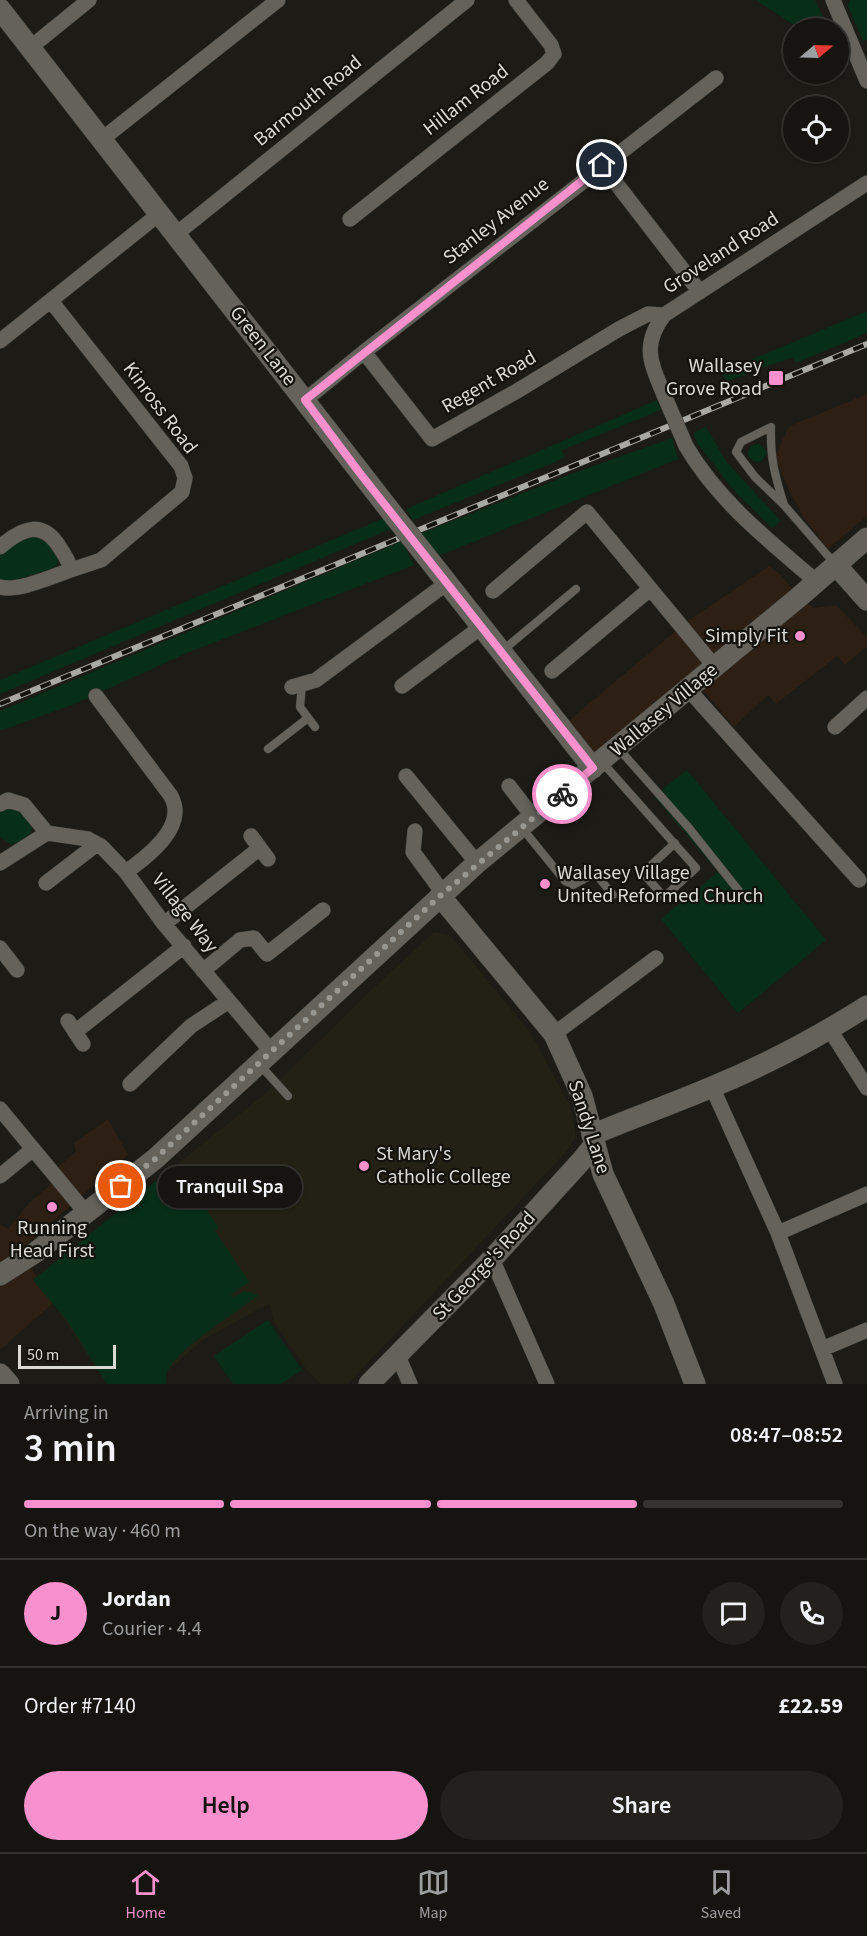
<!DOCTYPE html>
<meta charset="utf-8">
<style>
:root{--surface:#151410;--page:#22211e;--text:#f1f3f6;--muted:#9d9e9f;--line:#343330;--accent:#f790cd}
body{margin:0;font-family:"Source Sans 3",sans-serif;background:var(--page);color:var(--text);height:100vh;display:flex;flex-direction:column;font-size:22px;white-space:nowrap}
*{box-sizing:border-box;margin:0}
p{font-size:20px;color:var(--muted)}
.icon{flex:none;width:33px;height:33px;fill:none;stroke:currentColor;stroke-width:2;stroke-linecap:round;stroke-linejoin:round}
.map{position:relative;height:1384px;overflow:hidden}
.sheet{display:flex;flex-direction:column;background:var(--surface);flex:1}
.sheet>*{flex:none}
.needle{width:39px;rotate:71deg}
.tools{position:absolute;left:783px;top:18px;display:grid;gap:12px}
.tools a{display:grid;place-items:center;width:66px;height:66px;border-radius:50%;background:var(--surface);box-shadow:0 2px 4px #0004,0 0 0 2px var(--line);font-size:30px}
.scale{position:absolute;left:18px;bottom:15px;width:98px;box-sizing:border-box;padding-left:6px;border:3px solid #dadad5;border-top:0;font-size:16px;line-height:21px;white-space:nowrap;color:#dadad5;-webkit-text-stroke:4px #13120c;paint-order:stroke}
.pin{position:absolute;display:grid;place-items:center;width:51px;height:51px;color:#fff;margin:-26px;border:3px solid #fff;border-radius:50%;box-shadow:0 2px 6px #0007}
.courier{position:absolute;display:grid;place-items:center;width:60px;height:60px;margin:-30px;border:4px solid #f790cd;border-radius:50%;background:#fff;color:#222;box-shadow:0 2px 8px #0007}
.bubble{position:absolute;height:42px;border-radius:21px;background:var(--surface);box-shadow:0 2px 4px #0004,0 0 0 2px var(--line);font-size:20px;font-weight:600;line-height:42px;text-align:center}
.head em{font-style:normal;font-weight:600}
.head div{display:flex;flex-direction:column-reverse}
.head{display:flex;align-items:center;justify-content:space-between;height:102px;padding:0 24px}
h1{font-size:39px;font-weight:600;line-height:45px}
.bar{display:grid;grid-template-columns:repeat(4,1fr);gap:9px 6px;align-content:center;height:72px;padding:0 24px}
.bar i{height:8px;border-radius:4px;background:var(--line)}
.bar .current{background:var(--accent)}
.bar p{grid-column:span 4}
.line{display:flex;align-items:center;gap:15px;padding:0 24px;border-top:2px solid var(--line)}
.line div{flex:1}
.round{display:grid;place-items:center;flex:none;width:63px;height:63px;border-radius:32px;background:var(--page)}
.button{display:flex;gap:12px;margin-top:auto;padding:12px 24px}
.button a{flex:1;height:69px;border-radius:36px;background:var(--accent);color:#111;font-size:24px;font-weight:600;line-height:69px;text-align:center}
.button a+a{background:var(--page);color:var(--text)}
.menu{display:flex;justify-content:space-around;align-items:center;height:84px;border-top:2px solid var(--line);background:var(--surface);font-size:16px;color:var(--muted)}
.menu a{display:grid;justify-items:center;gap:3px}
.menu .current{color:var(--accent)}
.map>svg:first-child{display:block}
.commercial{fill:#2d1f13}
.built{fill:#232115}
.green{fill:#072e19}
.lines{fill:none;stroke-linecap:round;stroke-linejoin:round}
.lane-casing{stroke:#353531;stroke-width:9}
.street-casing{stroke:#353531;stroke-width:16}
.secondary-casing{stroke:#353531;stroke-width:22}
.lane{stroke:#64625b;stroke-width:8}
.street{stroke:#64625b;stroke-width:15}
.secondary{stroke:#64625b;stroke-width:21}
.rail-casing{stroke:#a9a9a4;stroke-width:6}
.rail{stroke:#13120c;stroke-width:4;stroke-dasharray:11;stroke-linecap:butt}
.street-bridge-casing{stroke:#353531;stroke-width:16;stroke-linecap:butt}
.secondary-bridge-casing{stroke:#353531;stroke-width:22;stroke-linecap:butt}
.street-bridge{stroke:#64625b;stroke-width:15}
.secondary-bridge{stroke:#64625b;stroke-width:21}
.done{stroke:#989792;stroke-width:6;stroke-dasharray:0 10.8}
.route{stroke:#f790cd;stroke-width:8}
.poi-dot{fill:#f790cd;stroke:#13120c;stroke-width:2}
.labels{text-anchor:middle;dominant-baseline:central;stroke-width:4.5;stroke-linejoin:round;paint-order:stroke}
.street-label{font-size:20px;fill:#dadad5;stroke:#13120c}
.poi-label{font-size:20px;fill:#dadad5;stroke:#13120c;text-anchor:end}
</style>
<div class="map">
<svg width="867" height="1384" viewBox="0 0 867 1384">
<rect width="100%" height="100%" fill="#1c1b15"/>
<path class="commercial" d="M867 394V516L828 549 805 519 790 493 775 456 788 428 792 425Z
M769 566 781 575 798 596 814 608 836 605 867 637V646L845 665 837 656 776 704 768 695 734 727 692 677 597 756 568 721 689 620Z
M108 1119 128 1155 20 1250 53 1303 0 1350V1224L8 1229 30 1202 49 1186 59 1166 76 1151 74 1143Z"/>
<path class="built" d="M434 932 451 936 530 1032 571 1108 576 1137 565 1153 348 1384H320L306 1369 274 1322 270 1303 203 1340 166 1372V1384H107L36 1277 266 1093 363 998Z"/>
<path class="green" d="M756 0H815L828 28H799Z
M850 0H867V39L863 41 848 6Z
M867 311V333L796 363 792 358 767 366 726 382 722 372Z
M657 400 661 410 562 450 565 458 413 520 406 509Z
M706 427 726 461 781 521 772 528 736 493 697 443 693 433Z
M672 438 678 459 436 557 422 533 571 474Z
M748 453a9 9 0 1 1 18 0a9 9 0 1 1-18 0Z
M384 518 393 528 0 694V680Z
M26 535H43L58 559 56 568 3 583 0 582V555Z
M402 541 414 565 187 653 77 703 0 731V711Z
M687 770 826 940 738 1013 661 919 718 872 654 796Z
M12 805 28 816 32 829C28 838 21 842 11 844L0 837V810Z
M158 1179 177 1202 194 1191 219 1228 215 1231 249 1282 231 1295 233 1297 245 1291 259 1295C236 1312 181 1346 168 1370 165 1374 166 1379 166 1384H107L68 1322 33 1280Z
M268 1320 302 1370 281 1384H233L214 1356Z"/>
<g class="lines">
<defs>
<path id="lane" d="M784 505C775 476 770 458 771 427L741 442 736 452 755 477 784 505 835 564
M502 651 576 589
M302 684 300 707 315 727
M618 748 689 828 739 891
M268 749 308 718
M602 762 696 868 664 897 643 873 675 843
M522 828 565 881 573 885 595 873 613 895
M259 1064 288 1096"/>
<path id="street" d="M833 0 867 81
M31 47 89 0
M101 140 278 0
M602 165 700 292
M350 219 547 63 554 54 551 45 516 0
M175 235 467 0
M0 341 159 214
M364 352 432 439 517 391 619 329 648 314 664 315
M664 395C651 363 641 346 664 315L867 183
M305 400 364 352 716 78
M686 446C718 501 769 541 817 582
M0 547C22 528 43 519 60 548 65 555 69 562 71 570L101 560 182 492 185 478 181 466 51 301
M0 587C18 592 53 576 71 570
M493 591 587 512 715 667
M552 671 650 589
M402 686 481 627
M292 687 316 680 447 583
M688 689 859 880
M96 696 171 796C173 800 175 806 175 810 176 835 144 859 126 872
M835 727 867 698
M406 776 477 863
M509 786 533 817
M0 804 8 800 24 805 47 833
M415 831 413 852 443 893
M251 836 268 859
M0 863 47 833 88 839 101 846 126 872 164 924 271 1051
M46 883 97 844
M164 924 260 848
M0 948 17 970
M203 971 240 940 254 938 267 954 323 910
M68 1021 83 1044
M830 1030 867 1088
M75 1032 184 946
M554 1034 656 958
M130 1084 191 1026 229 1001
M712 1087 778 1233 835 1384
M0 1109 86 1213
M0 1176 33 1149
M778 1233 867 1194
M492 1259 547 1384
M822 1349 867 1330
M398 1356 410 1384"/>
<path id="secondary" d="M0 9 395 517
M422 551 593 768
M836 565 867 600
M440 896 554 1034 582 1096 603 1174 664 1304 695 1384
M592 1135C632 1118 672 1104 712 1087 766 1065 818 1037 867 1006
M0 1275 36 1252 155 1159 477 863 799 597 867 538
M0 1374 9 1384
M369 1384 492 1259 583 1159 594 1145"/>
</defs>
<use href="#lane" class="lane-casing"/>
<use href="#street" class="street-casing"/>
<use href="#secondary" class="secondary-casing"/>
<use href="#lane" class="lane"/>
<use href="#street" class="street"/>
<use href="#secondary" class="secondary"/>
<defs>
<path id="rail" d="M0 704 867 344"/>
</defs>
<use href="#rail" class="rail-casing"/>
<use href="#rail" class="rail"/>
<defs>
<path id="street-bridge" d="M664 395 686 446"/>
<path id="secondary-bridge" d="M395 517 422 551"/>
</defs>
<use href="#street-bridge" class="street-bridge-casing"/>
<use href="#secondary-bridge" class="secondary-bridge-casing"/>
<use href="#street-bridge" class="street-bridge"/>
<use href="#secondary-bridge" class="secondary-bridge"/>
</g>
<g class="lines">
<path class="done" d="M121 1186 155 1159 440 896 562 794"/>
<path class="route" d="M562 794 593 768 359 472 305 400 602 165"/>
</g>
<g class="poi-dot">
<rect x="768" y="370" width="16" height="16" rx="3"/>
<circle cx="800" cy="636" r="6"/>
<circle cx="545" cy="884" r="6"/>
<circle cx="364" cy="1166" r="6"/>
<circle cx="52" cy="1207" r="6"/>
</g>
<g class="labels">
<g class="street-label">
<text transform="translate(466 100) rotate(-38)">Hillam Road</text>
<text transform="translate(308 101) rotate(-39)">Barmouth Road</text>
<text transform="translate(496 221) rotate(-38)">Stanley Avenue</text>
<text transform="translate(721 253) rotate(-33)">Groveland Road</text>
<text transform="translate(263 346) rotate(52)">Green Lane</text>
<text transform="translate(489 382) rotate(-30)">Regent Road</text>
<text transform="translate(160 408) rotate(53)">Kinross Road</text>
<text transform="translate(664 710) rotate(-40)">Wallasey Village</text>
<text transform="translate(185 913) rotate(52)">Village Way</text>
<text transform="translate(589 1127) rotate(72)">Sandy Lane</text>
<text transform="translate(484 1266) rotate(-47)">St George's Road</text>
</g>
<g class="poi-label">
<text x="762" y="366">Wallasey<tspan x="762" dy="23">Grove Road</tspan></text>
<text x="788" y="636">Simply Fit</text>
<text x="557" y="873" text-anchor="start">Wallasey Village<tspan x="557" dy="23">United Reformed Church</tspan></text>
<text x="376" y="1154" text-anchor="start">St Mary's<tspan x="376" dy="23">Catholic College</tspan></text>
<text x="52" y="1228" text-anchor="middle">Running<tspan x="52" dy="23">Head First</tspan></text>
</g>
</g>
</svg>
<div class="tools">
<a><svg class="needle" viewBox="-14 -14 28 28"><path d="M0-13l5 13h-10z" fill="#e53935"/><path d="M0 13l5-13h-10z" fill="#9d9e9f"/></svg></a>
<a><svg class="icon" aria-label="locate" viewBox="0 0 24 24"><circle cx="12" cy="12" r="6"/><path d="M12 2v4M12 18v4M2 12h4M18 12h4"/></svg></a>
</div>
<div class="scale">50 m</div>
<div class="pin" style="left:121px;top:1186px;background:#ea580c"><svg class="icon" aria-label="bag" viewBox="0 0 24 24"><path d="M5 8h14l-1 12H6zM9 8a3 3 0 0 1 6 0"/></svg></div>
<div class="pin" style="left:602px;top:165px;background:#1f2937"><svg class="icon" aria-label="home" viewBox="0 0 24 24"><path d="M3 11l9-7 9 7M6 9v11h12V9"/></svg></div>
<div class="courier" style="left:562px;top:794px"><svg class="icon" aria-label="bike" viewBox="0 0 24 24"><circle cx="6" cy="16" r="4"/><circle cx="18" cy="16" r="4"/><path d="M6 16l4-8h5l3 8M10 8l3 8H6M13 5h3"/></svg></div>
<div class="bubble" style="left:158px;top:1166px;width:144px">Tranquil Spa</div>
</div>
<section class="sheet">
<div class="head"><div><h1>3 min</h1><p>Arriving in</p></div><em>08:47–08:52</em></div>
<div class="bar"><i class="current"></i><i class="current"></i><i class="current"></i><i></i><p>On the way · 460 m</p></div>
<div class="line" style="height:108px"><b class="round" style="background:var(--accent);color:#111">J</b><div><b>Jordan</b><p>Courier · 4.4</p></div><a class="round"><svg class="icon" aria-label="chat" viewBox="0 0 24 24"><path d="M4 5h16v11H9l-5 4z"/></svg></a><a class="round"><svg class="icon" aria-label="phone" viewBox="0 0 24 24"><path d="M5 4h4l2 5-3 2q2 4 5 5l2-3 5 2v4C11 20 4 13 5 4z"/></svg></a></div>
<div class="line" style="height:78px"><div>Order #7140</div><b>£22.59</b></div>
<div class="button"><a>Help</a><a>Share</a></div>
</section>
<nav class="menu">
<a class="current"><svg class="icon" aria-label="home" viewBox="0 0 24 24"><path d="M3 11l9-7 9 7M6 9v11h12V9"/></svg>Home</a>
<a><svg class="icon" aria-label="map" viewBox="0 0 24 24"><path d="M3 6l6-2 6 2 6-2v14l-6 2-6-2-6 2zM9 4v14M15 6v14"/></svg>Map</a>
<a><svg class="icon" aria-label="saved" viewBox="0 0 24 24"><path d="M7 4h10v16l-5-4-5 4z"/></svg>Saved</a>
</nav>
